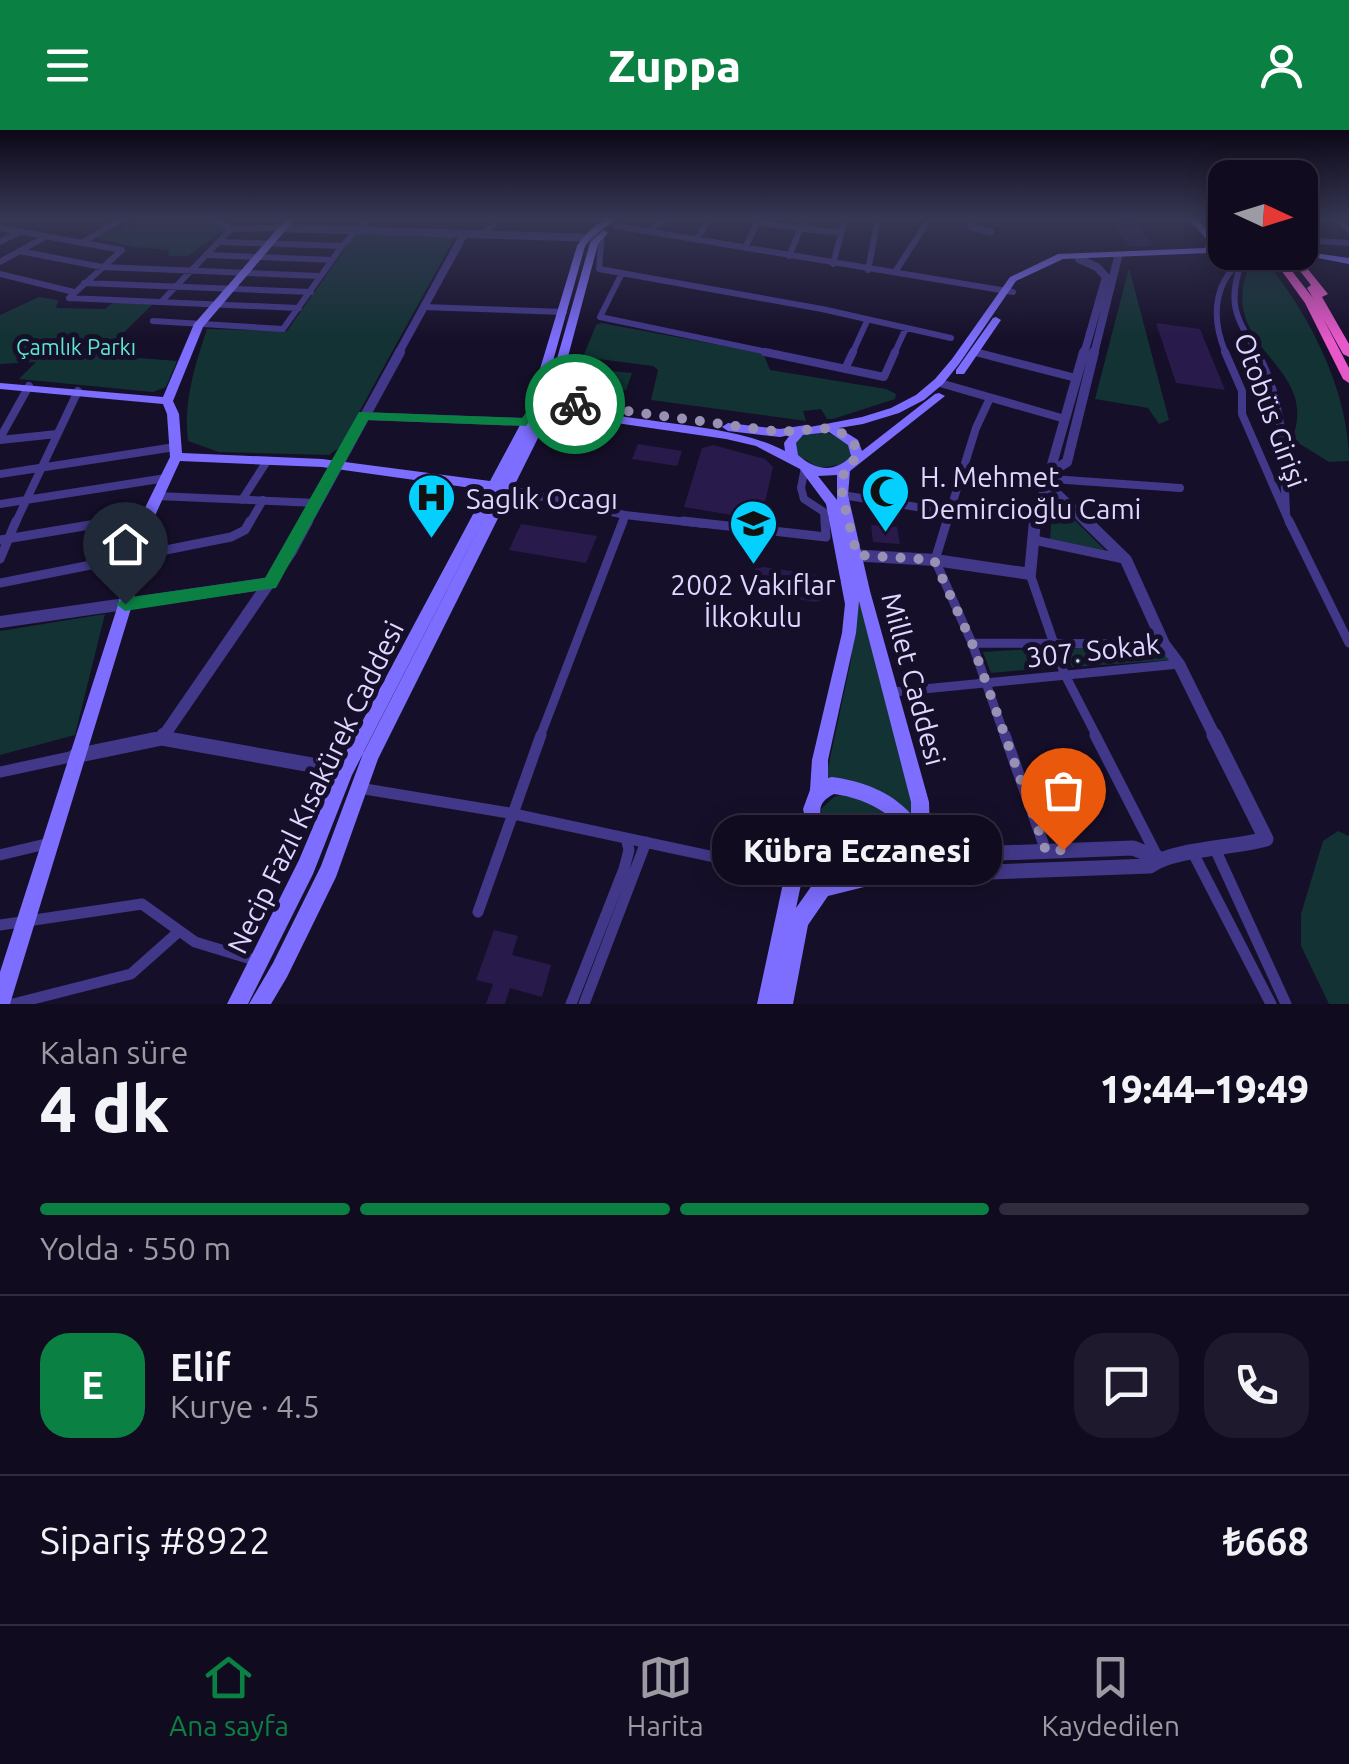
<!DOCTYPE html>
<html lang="tr">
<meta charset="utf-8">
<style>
:root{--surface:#100b1f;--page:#1e192c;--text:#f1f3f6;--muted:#9c9ba4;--line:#302b3d;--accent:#0b8043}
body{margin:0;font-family:Ubuntu,sans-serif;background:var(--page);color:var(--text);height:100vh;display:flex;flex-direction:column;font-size:38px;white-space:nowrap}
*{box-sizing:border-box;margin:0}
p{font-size:32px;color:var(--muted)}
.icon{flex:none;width:55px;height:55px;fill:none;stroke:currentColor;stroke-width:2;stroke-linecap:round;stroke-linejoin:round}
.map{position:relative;height:874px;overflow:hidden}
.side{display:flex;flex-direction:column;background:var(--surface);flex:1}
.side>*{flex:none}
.needle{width:65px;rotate:94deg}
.buttons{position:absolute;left:1208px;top:30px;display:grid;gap:20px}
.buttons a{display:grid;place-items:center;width:110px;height:110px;border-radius:20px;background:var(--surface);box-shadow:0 5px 25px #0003,0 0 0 2px var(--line);font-size:50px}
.pin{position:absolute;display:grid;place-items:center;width:85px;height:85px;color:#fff;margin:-102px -42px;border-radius:50% 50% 50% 0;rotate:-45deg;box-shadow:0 0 10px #0007}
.pin .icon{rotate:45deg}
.courier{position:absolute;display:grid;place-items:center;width:100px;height:100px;margin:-50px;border:8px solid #0b8043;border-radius:50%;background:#fff;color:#222;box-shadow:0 2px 12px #0007}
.bubble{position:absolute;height:70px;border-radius:30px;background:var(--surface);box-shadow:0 5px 25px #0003,0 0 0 2px var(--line);font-size:32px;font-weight:800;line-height:70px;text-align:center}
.head em{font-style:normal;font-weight:800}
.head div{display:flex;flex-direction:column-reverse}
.head{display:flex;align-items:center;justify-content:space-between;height:170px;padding:0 40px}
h1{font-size:65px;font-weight:800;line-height:75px}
.bar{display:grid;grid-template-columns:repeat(4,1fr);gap:15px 10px;align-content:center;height:120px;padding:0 40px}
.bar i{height:12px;border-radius:8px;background:var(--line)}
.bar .selected{background:var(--accent)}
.bar p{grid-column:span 4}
.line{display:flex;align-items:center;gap:25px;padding:0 40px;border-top:2px solid var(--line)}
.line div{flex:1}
.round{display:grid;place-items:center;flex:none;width:105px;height:105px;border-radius:30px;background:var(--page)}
header{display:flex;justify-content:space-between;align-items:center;height:130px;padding:0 40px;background:var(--accent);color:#fff;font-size:45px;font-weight:800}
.tab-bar{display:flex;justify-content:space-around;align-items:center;height:140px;border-top:2px solid var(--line);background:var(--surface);font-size:28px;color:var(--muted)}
.tab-bar a{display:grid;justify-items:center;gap:5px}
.tab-bar .selected{color:var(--accent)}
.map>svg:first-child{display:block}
.green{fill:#123233}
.building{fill:#281a4b}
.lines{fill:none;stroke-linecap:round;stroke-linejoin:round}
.minor-far3{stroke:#42388a;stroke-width:6}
.minor-far2{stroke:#42388a;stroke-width:8}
.minor-far1{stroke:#42388a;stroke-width:9}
.minor{stroke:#42388a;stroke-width:11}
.tertiary-far3{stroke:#42388a;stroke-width:8}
.tertiary-far2{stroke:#42388a;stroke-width:10}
.tertiary-far1{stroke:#42388a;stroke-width:12}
.tertiary{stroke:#42388a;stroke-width:15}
.secondary{fill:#7e6eff;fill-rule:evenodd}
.trunk{fill:#e858ca;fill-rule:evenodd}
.route{fill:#0b8043}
.done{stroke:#9991b4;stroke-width:10;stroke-dasharray:0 18}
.labels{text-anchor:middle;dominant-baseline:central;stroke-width:10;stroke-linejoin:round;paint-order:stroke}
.far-park-label{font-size:22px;fill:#5ce5cf;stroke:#160f29}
.street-label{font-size:28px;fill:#dfd7ff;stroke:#160f29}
.poi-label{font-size:28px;fill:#dfd7ff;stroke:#160f29;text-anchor:start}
</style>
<header><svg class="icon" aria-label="menu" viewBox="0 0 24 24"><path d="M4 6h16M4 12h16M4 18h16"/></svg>Zuppa<svg class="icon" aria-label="person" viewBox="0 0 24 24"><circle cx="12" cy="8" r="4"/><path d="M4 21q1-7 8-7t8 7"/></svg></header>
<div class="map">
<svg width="1349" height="874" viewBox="0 0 1349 874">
<rect width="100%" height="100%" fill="#160f29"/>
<path class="green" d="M140 88H205L228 98 188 126H168L169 120 133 117 95 107 101 102 116 103Z
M356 103 455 107 340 317 329 325 219 322 188 311C183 272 195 235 207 199L287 201Z
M1260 125C1307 178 1349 260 1349 331L1329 332 1292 309C1323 231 1206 219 1254 126Z
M1129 138 1169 290 1159 294 1148 278 1095 269Z
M39 167 58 170 56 178 105 179 115 171 153 174 114 212 115 226 177 231 166 257 153 262 19 249 36 232 0 234V185Z
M601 193 763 223 770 240 886 259 896 264 895 269 833 289H827L821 279 803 281 806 291 651 270 658 240 653 236 583 227 596 195Z
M582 238 632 243 626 260 575 255Z
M823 301 847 311 852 323 845 334 819 338 797 325 795 312 806 303Z
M1053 369 1105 420 1050 409Z
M857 444 915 685 825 652 851 530Z
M105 484 75 605 0 625V501Z
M1164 514 1173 530 1072 537 1062 519Z
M1047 518 1056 537 991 543 983 522Z
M844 664C875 674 918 691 908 731L887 741 861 732 823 698 821 679 834 667Z
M1338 701 1349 706V874H1329L1301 816V784L1323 711Z"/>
<path class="building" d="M1111 89 1135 90 1153 116H1129Z
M1156 193 1200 199 1225 260 1176 253Z
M638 314 682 321 677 336 632 329Z
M713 315 765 329 773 337 761 390 684 377 702 318Z
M521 394 597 406 586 433 509 420Z
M871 395 897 397 900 414 873 412Z
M764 437 818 445 826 455 822 470 815 472 752 461V445L755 439Z
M494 800 518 806 512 825 551 835 542 867 510 858 505 874H486L493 854 476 850Z"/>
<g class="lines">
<path class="minor-far3" d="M212 88 231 99 280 98
M970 88 971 97 991 102
M1336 88 1349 100
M757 93 841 103
M616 96 1013 162
M0 98 122 120 69 168
M649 101 667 88
M602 104 599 139 822 179 951 208
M482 105 500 88
M696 110 710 88
M1300 110 1349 113
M0 112 17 103
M222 112 342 116
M81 113 125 88
M1300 116 1311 128
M745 118 758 91
M19 121 102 137 320 146
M209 125 332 130
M789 126 805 88
M1243 128C1227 172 1234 185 1258 224
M0 132 45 107
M833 134 845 89
M868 140 878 88
M895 142 930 88
M622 143 600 187 777 224
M0 144 74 162
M84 153 311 162
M69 168 299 178
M161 172 231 99
M423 177 564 182
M153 191 283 199 342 116 369 88
M975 222 984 224
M852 224 867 191
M894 224 906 198
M1226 224C1209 184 1214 147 1252 122"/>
<path class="minor-far2" d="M765 222 884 247 895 222
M975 222 1076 248
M1225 222 1242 261V284L1290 394
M1256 222C1285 270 1283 327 1286 382
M845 239 853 222
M940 253 1065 289
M363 286 526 292
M0 308 29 256
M0 310 57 304
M805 337 801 358 804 369 824 382 825 394
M0 344 175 317
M1052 349 1180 358
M506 359 625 385 705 394
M842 365 948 382
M157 366 316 373
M242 370 267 331
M0 374 166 348
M15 394 78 261
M99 394 147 386
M249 394 263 370
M622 394 625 385
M946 394 976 298 990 268"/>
<path class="minor-far1" d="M683 391 826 407 825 391
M947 391 935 430 972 513 1005 607
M1289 391 1349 513
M0 410 114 391
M1034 410 1124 429
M0 429 16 391
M1030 444 1064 543 1097 607
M0 453 231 407 245 400 250 391
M972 513 1164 514
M893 562 1179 534
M540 607 623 391"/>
<path class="minor" d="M1005 605 1046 721
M1095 605 1158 728
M0 642 75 626
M359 658 509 683 794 744
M1192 721 1271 874
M1216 721 1286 874
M0 725 50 713
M478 782 541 605
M0 795 142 774 195 812 258 831
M13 874 131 844 176 804
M571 874 624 739 629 720 626 708
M584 874 646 712"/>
<path class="tertiary-far3" d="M280 98 598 108
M1079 129 1097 137 1106 147 1084 224
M398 224 464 104
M1094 224 1118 127"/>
<path class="tertiary-far2" d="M1054 340 1067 332 1094 222
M1048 355 1088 394
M306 394 400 222
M1035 394 1084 222"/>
<path class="tertiary-far1" d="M1086 391 1126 430 1164 514 1179 534 1215 607
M849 425 935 430 1030 444 1035 391
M0 492 270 453
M163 607 291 421 307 391"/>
<path class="tertiary" d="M162 608 164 605
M75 626 162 608 345 641
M920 714 948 725 1133 718 1158 728
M910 745 1150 736C1172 719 1234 718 1266 709L1214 605"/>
<path class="secondary" d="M287 88H296L203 197 173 271 179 284 182 323 322 329 490 351 527 282 577 116C586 102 601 88 618 88L591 108 585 116 543 267H546L590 113 604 100 608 103 598 114 557 268 593 273 599 277 593 281 554 275 552 279C589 281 626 287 662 292 705 298 747 302 785 321L784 313 790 305 780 307 728 301 722 297 728 293 780 299 806 295 810 297 862 287 891 278 916 265 935 249 952 229 1010 147 1058 124 1205 118 1207 110 1188 88H1197L1215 110 1213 120 1209 123 1063 129 1016 151 959 234 943 254 924 270 899 283 863 294 839 298 858 310 862 321 935 264 939 263 945 266 850 341 848 365 870 461 929 672 931 732 918 749 912 752 890 756 876 754 828 766 808 795 793 874H757L785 744 807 697 803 679 810 660 812 630 842 503 845 474 826 374 800 339 756 316 726 309 582 288 549 286 378 629 336 747 287 847 271 874H249L273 833 321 736 364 621 498 361 352 645 313 744 248 874H227L299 730 339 635 486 360 322 337 180 331 153 390 132 475 10 874H0V842L118 475 139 390 170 327 167 284 163 274 0 259V253L163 267 194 194ZM829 302 848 315 851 326C834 344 815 340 798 325L796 313 803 305ZM837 345V370L818 346ZM859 471 911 672V684C890 661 862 651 832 647L828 648V630L856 503ZM834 664C867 668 912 690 912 728 885 758 808 700 822 674 824 670 830 666 834 664ZM818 714 834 731 850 742 815 751 796 778 803 745Z
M1300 121 1349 128V134L1286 122Z
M996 187 1001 190 964 244H956V240L993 188Z"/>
<path class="trunk" d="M1268 122H1277L1313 168 1307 158 1311 155 1285 122H1294L1328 164 1322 167 1349 214V227L1343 224 1323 188 1349 238V253L1343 249 1305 173Z"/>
</g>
<linearGradient id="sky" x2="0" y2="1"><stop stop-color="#0c0817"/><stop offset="0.42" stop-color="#363754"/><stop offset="1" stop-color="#363754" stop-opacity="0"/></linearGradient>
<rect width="1349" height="211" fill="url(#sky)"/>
<path class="route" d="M538 266 582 274 575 278 542 275 526 296 368 290 276 458 125 481 116 474 125 468 265 448 359 282 522 288Z"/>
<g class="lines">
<path class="done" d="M575 274 780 302 830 298 848 306 858 320 857 327 844 340 842 365 857 425 934 430 972 513 1046 721 1063 720"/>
</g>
<defs>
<symbol id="mosque-pin" viewBox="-11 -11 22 30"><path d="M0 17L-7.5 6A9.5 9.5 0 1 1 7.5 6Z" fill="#03d0ff" stroke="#160f29"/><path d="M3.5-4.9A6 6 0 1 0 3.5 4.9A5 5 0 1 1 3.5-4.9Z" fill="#111"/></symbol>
<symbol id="hospital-pin" viewBox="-11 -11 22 30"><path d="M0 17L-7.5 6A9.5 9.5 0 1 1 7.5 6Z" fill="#03d0ff" stroke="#160f29"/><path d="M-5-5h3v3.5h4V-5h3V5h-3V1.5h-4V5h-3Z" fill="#111"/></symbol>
<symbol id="school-pin" viewBox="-11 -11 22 30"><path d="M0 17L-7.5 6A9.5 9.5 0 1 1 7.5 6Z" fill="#03d0ff" stroke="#160f29"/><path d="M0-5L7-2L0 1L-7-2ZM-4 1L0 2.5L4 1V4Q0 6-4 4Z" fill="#111"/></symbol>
</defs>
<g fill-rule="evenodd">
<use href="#mosque-pin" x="858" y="334" width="55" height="75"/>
<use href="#hospital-pin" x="404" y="340" width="55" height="75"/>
<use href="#school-pin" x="726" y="366" width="55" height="75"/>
</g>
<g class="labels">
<g class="far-park-label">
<text x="76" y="216">Çamlık Parkı</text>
</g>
<g class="street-label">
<text transform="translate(1271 280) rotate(70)">Otobüs Girişi</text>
<text transform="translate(1093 520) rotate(-6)">307. Sokak</text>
<text transform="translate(914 549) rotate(75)">Millet Caddesi</text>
<text transform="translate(315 657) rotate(-64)">Necip Fazıl Kısakürek Caddesi</text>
</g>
<g class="poi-label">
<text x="920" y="346">H. Mehmet<tspan x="920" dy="32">Demircioğlu Cami</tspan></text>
<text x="466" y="368">Saglık Ocagı</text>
<text x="753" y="454" text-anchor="middle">2002 Vakıflar<tspan x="753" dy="32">İlkokulu</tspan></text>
</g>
</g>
</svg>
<div class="buttons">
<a><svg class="needle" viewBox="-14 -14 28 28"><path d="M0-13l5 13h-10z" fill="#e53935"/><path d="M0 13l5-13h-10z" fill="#9c9ba4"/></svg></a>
</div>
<div class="pin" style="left:1063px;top:720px;background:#ea580c"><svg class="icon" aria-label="bag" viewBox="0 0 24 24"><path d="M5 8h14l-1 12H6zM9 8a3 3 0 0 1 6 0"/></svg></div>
<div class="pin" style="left:125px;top:474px;background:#1f2937"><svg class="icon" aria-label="home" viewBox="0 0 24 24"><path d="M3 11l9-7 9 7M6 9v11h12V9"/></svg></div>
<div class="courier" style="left:575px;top:274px"><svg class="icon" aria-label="bike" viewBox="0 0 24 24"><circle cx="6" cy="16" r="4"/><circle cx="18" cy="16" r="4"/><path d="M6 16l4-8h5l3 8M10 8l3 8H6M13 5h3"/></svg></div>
<div class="bubble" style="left:712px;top:685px;width:290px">Kübra Eczanesi</div>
</div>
<section class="side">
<div class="head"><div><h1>4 dk</h1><p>Kalan süre</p></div><em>19:44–19:49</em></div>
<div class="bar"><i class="selected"></i><i class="selected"></i><i class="selected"></i><i></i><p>Yolda · 550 m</p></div>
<div class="line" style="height:180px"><b class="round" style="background:var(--accent);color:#fff">E</b><div><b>Elif</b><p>Kurye · 4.5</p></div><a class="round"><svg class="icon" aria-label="chat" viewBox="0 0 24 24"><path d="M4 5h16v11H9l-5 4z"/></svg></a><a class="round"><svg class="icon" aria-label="phone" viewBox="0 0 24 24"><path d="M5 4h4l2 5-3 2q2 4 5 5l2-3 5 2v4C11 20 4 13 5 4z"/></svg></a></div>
<div class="line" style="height:130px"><div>Sipariş #8922</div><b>₺668</b></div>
</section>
<nav class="tab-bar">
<a class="selected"><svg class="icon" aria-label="home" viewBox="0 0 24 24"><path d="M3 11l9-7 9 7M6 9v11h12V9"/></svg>Ana sayfa</a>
<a><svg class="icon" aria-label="map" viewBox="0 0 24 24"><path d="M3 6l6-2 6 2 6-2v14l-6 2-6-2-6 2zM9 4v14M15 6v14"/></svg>Harita</a>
<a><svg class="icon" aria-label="saved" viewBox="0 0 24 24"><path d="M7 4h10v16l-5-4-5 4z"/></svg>Kaydedilen</a>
</nav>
